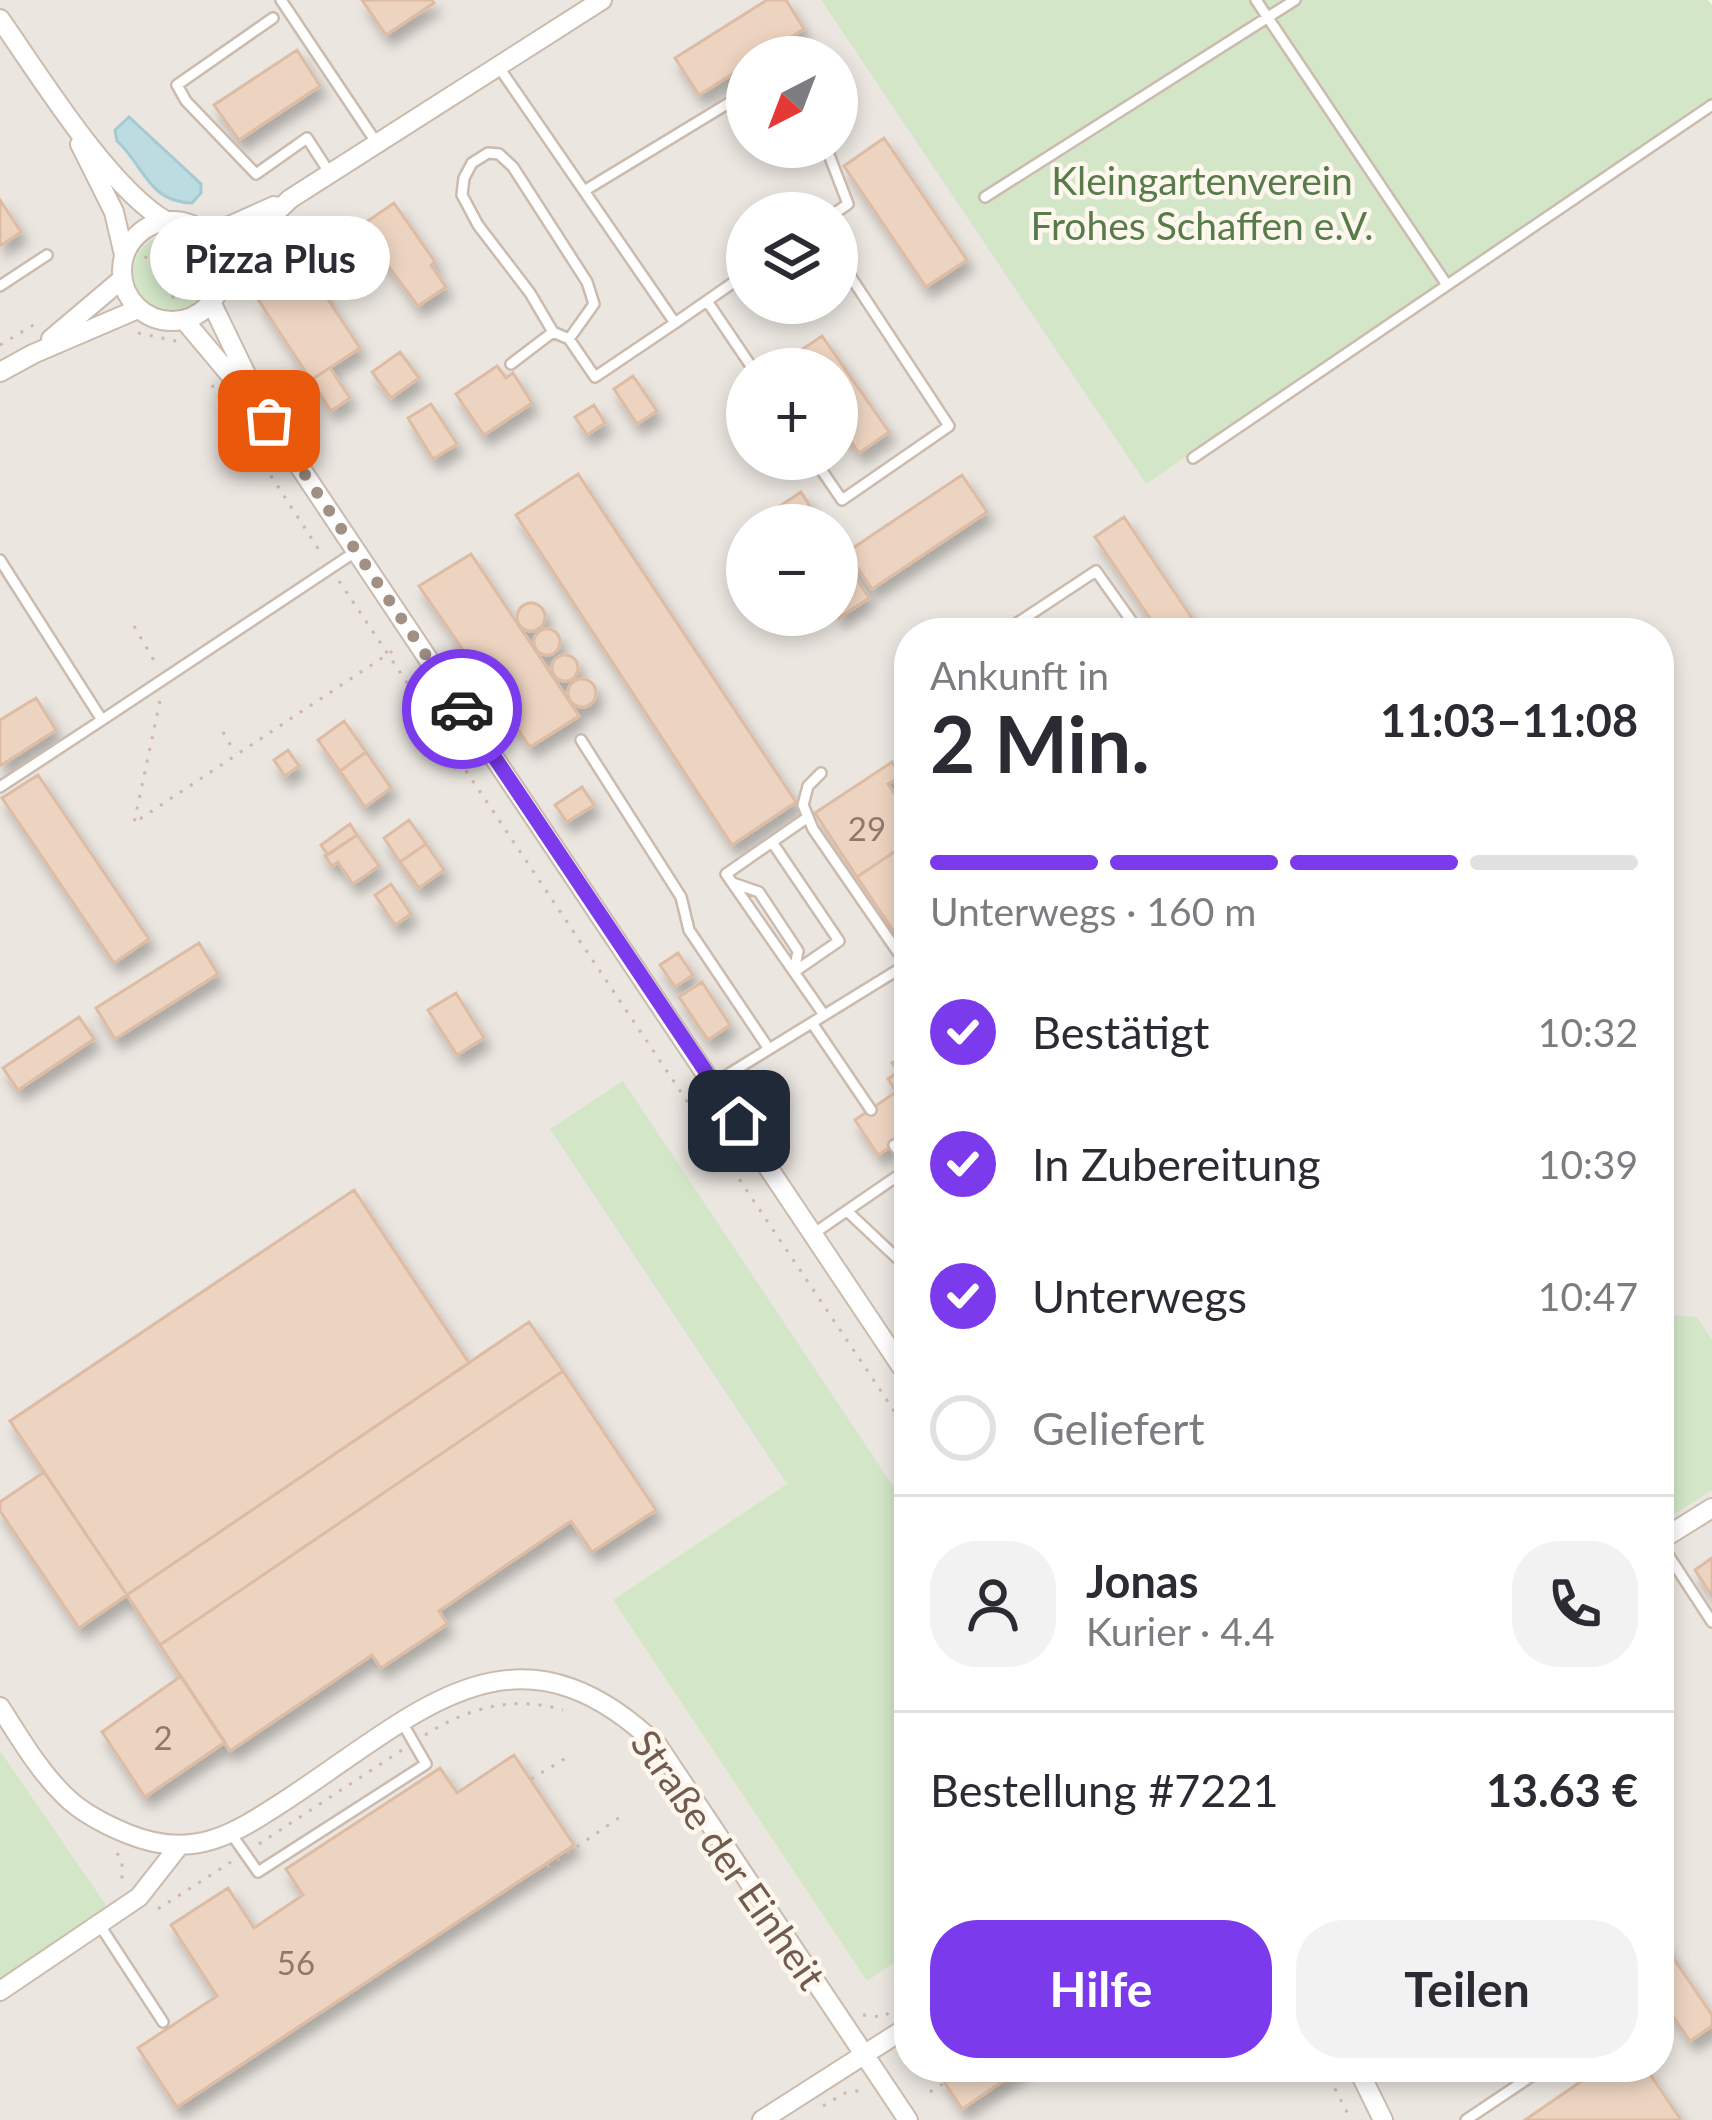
<!DOCTYPE html>
<html lang="de">
<meta charset="utf-8">
<style>
:root{--surface:#fff;--page:#f2f2f3;--text:#2b2b33;--muted:#7c7c81;--line:#e1e1e2;--accent:#7c3aed}
body{margin:0;font-family:Lato,sans-serif;background:var(--page);color:var(--text);height:100vh;display:flex;flex-direction:column;font-size:45px;white-space:nowrap}
*{box-sizing:border-box;margin:0}
p{font-size:39px;color:var(--muted)}
.icon{flex:none;width:66px;height:66px;fill:none;stroke:currentColor;stroke-width:2;stroke-linecap:round;stroke-linejoin:round}
.map{position:relative;flex:1;overflow:hidden}
.drawer{position:absolute;left:894px;top:618px;width:780px;height:1464px;display:flex;flex-direction:column;background:var(--surface);border-radius:48px;box-shadow:0 6px 18px #0003}
.drawer>*{flex:none}
.needle{width:78px;rotate:222deg}
.tools{position:absolute;left:726px;top:36px;display:grid;gap:24px}
.tools a{display:grid;place-items:center;width:132px;height:132px;border-radius:50%;background:var(--surface);box-shadow:0 6px 18px #0003;font-size:60px}
.pin{position:absolute;display:grid;place-items:center;width:102px;height:102px;color:#fff;margin:-51px;border-radius:24px;box-shadow:0 6px 18px #0006}
.courier{position:absolute;display:grid;place-items:center;width:120px;height:120px;margin:-60px;border:9px solid #7c3aed;border-radius:50%;background:#fff;color:#222;box-shadow:0 3px 15px #0007}
.bubble{position:absolute;height:84px;border-radius:42px;background:var(--surface);box-shadow:0 6px 18px #0003;font-size:39px;font-weight:700;line-height:84px;text-align:center}
.summary em{font-style:normal;font-weight:700}
.summary div{display:flex;flex-direction:column-reverse}
.summary{display:flex;align-items:center;justify-content:space-between;height:204px;padding:0 36px}
h1{font-size:78px;font-weight:700;line-height:90px}
.bar{display:grid;grid-template-columns:repeat(4,1fr);gap:18px 12px;align-content:center;height:144px;padding:0 36px}
.bar i{height:15px;border-radius:9px;background:var(--line)}
.bar .on{background:var(--accent)}
.bar p{grid-column:span 4}
.line{display:flex;align-items:center;gap:30px;padding:0 36px;border-top:3px solid var(--line)}
.line div{flex:1}
.round{display:grid;place-items:center;flex:none;width:126px;height:126px;border-radius:48px;background:var(--page)}
ol{padding:0 36px;list-style:none}
li{display:flex;align-items:center;gap:36px;height:132px}
li p{margin-inline-start:auto}
li .icon{padding:12px;border-radius:50%;background:var(--accent);color:#fff;stroke-width:4}
li:last-child{color:var(--muted)}
li i{width:66px;height:66px;border:6px solid var(--line);border-radius:50%}
.button{display:flex;gap:24px;margin-top:auto;padding:24px 36px}
.button a{flex:1;height:138px;border-radius:48px;background:var(--accent);color:#fff;font-size:48px;font-weight:700;line-height:138px;text-align:center}
.button a+a{background:var(--page);color:var(--text)}
.map>svg:first-child{display:block}
.industrial{fill:#ebe6e0;fill-rule:evenodd}
.green{fill:#d3e6c7}
.water{fill:#bddce2;stroke:#a5cad2;stroke-width:3}
.building{fill:#edd4c1;stroke:#debba3;stroke-width:3;filter:url(#shadow)}
.lines{fill:none;stroke-linecap:round;stroke-linejoin:round}
.lane-casing{stroke:#cbbbae;stroke-width:14}
.street-casing{stroke:#cbbbae;stroke-width:22}
.path{stroke:#d1b7a5;stroke-width:3;stroke-dasharray:3 9;stroke-linecap:butt}
.lane{stroke:#fff;stroke-width:9}
.street{stroke:#fff;stroke-width:18}
.done{stroke:#a19084;stroke-width:12;stroke-dasharray:0 21.6}
.route{stroke:#7c3aed;stroke-width:15}
.labels{text-anchor:middle;dominant-baseline:central;stroke-width:9;stroke-linejoin:round;paint-order:stroke}
.number-label{font-size:33px;fill:#90796b}
.park-label{font-size:39px;fill:#577b4a;stroke:#fdf7ed}
.street-label{font-size:39px;fill:#715b4e;stroke:#fdf7ed}
</style>
<div class="map">
<svg width="1712" height="2120" viewBox="0 0 1712 2120">
<defs>
<filter id="shadow"><feDropShadow dx="5.5" dy="10" stdDeviation="6" flood-color="#0004"/></filter>
</defs>
<rect width="100%" height="100%" fill="#faf3e7"/>
<path class="industrial" d="M0 0H821L1146 484 1712 99V2120H0ZM747 57H837V147H747ZM747 213H837V303H747ZM747 369H837V459H747ZM747 525H837V615H747ZM909 633H1659V2067H909Z"/>
<path class="green" d="M821 0H1708L1712 5V99L1146 484Z
M133 273a38 38 0 1 1 76 0a38 38 0 1 1-76 0Z
M623 1081 909 1510V1952L867 1981 613 1600 787 1484 550 1129Z
M1659 1314 1697 1317 1712 1340V1490L1659 1524Z
M0 1751 108 1908 0 1980Z"/>
<path class="water" d="M129 117 201 184V193L192 203C148 202 144 165 117 141L115 130Z"/>
<path class="building" d="M362 0H432L434 3 386 35Z
M767 0H786L804 29 759 57H747V65L699 95 675 58Z
M297 50 320 86 239 140 214 105Z
M884 138 967 260 926 287 844 166Z
M0 200 21 232 0 246Z
M394 203 435 262 431 265 446 287 418 306 359 227Z
M308 269 360 348 311 380 259 301Z
M822 336 889 432 859 453 837 422V369H800L791 357Z
M400 352 419 378 391 398 372 372Z
M497 366 506 378 513 373 532 403 484 435 456 394Z
M330 368 350 398 331 411 311 380Z
M633 376 657 411 637 424 614 389Z
M431 404 457 444 433 459 408 418Z
M594 405 605 423 587 435 575 417Z
M578 474 796 802 732 845 516 515Z
M962 475 987 512 872 589 847 552Z
M801 492 822 525H779L771 512Z
M1124 517 1202 633H1160L1095 537Z
M837 548 869 598 839 618 837 614Z
M471 554 579 716 530 747 419 586Z
M517 617a14 14 0 1 1 28 0a14 14 0 1 1-28 0Z
M534 642a13 13 0 1 1 26 0a13 13 0 1 1-26 0Z
M552 668a13 13 0 1 1 26 0a13 13 0 1 1-26 0Z
M568 693a14 14 0 1 1 28 0a14 14 0 1 1-28 0Z
M36 698 56 730 0 766V720Z
M344 721 366 752 340 771 318 740Z
M288 750 299 766 285 776 274 760Z
M366 752 391 788 365 807 340 771Z
M892 762 901 776 888 784 909 815V842L857 877 815 813Z
M38 775 149 939 114 963 2 798Z
M582 787 594 805 567 822 555 805Z
M409 820 426 844 400 862 384 838Z
M350 824 357 835 328 855 321 845Z
M357 835 379 866 353 884 338 862 332 866 325 856Z
M909 842V941L903 945 857 877Z
M426 844 444 870 419 888 400 862Z
M391 884 411 914 395 925 375 895Z
M199 943 218 974 115 1039 96 1008Z
M678 953 693 975 675 987 660 965Z
M702 982 730 1025 708 1040 679 997Z
M456 993 484 1038 457 1055 428 1010Z
M79 1017 94 1039 18 1090 3 1068Z
M909 1052V1111L888 1079 898 1072 892 1063Z
M896 1092 909 1111V1135L878 1155 855 1120Z
M354 1190 469 1363 127 1595 10 1421Z
M529 1322 563 1371 160 1645 127 1595Z
M563 1371 656 1510 592 1552 571 1521 439 1611 447 1624 381 1668 372 1655 230 1751 160 1645Z
M44 1472 127 1595 79 1628 0 1511V1502Z
M1712 1558V1596L1695 1570Z
M181 1676 225 1742 145 1797 102 1732Z
M514 1755 574 1845 177 2107 138 2048 217 1996 171 1925 228 1888 254 1928 303 1895 286 1869 440 1768 457 1793Z
M1659 1937 1712 2015V2026L1690 2041 1659 1996Z
M956 2067H1024L962 2109 941 2077Z
M1602 2067H1645L1681 2120H1525Z"/>
<g class="lines">
<defs>
<path id="lane" d="M281 0 376 142
M1256 0 1447 285
M273 18 177 85 186 101 256 174 307 138 329 172
M498 66 675 323 747 273
M826 147 848 204 835 213
M488 153 499 154 513 167 587 282 594 304 569 339 553 332 530 293 478 225 462 195 464 178 472 163Z
M584 191 747 92
M985 197 1295 0
M0 286 47 255
M707 301 753 369
M569 339 595 377 675 323
M511 364 553 332
M1193 458 1712 105
M814 459 842 500 949 426 837 256
M0 560 102 720 355 552
M1002 633 1096 571 1140 633
M909 702 905 733 909 740
M581 740 681 897 689 930 769 1049
M821 773 808 786 803 805 813 829 906 964
M0 787 102 720
M808 817 726 874 824 1015
M772 842 839 941 794 972
M733 883 759 892 798 951 794 972
M812 1023 871 1110
M714 1083 909 963
M894 1145 909 1167
M847 1211 900 1261 909 1260
M813 1234 909 1168
M1659 1541 1712 1622
M232 1835 258 1872 426 1764 403 1724
M99 1924 163 2022
M1466 2120 1545 2067"/>
<path id="street" d="M0 19C40 76 108 187 166 221
M80 144 114 212 124 255
M122 271a50 50 0 1 1 100 0a50 50 0 1 1-100 0Z
M207 236 274 206
M222 264 290 199 602 0
M211 302 256 395
M184 320 269 421 909 1378
M51 339 122 279
M0 372 33 354 138 309
M1659 1541 1712 1508
M0 1707C20 1738 39 1771 65 1796 82 1813 106 1825 128 1834 194 1861 234 1834 289 1798 420 1712 515 1609 658 1746L908 2120
M0 1991 139 1897 179 1846
M1357 2067 1383 2120
M762 2120 909 2026"/>
</defs>
<use href="#lane" class="lane-casing"/>
<use href="#street" class="street-casing"/>
<path class="path" d="M145 256 177 303
M138 333 176 341
M0 345 40 321
M212 385 321 553
M339 581 909 1433
M134 626 156 664
M160 701 134 823 397 648
M223 732 235 753
M425 1735C467 1708 515 1695 563 1710
M531 1779 571 1755
M259 1844 402 1750
M117 1853 122 1861V1884
M547 1867 626 1813
M158 1909 231 1862
M863 2015 883 2017 909 1999
M1324 2067 1351 2120
M930 2092 944 2083
M823 2106 845 2093 863 2090"/>
<use href="#lane" class="lane"/>
<use href="#street" class="street"/>
</g>
<g class="lines">
<path class="done" d="M269 421 462 709"/>
<path class="route" d="M462 709 739 1121"/>
</g>
<g class="labels">
<g class="number-label">
<text x="867" y="828">29</text>
<text x="163" y="1737">2</text>
<text x="296" y="1962">56</text>
</g>
<g class="park-label">
<text x="1202" y="180">Kleingartenverein<tspan x="1202" dy="45">Frohes Schaffen e.V.</tspan></text>
</g>
<g class="street-label">
<text transform="translate(729 1859) rotate(55)">Straße der Einheit</text>
</g>
</g>
</svg>
<div class="tools">
<a><svg class="needle" viewBox="-14 -14 28 28"><path d="M0-13l5 13h-10z" fill="#e53935"/><path d="M0 13l5-13h-10z" fill="#7c7c81"/></svg></a>
<a><svg class="icon" aria-label="layers" viewBox="0 0 24 24"><path d="M12 4l9 5-9 5-9-5zM3 14l9 5 9-5"/></svg></a>
<a>+</a>
<a>−</a>
</div>
<div class="pin" style="left:269px;top:421px;background:#ea580c"><svg class="icon" aria-label="bag" viewBox="0 0 24 24"><path d="M5 8h14l-1 12H6zM9 8a3 3 0 0 1 6 0"/></svg></div>
<div class="pin" style="left:739px;top:1121px;background:#1f2937"><svg class="icon" aria-label="home" viewBox="0 0 24 24"><path d="M3 11l9-7 9 7M6 9v11h12V9"/></svg></div>
<div class="courier" style="left:462px;top:709px"><svg class="icon" aria-label="car" viewBox="0 0 24 24"><path d="M5 17H2v-5l4-1 3-4h7l3 4 3 1v5h-3M9 17h6M6 11h13"/><circle cx="7" cy="17" r="2"/><circle cx="17" cy="17" r="2"/></svg></div>
<div class="bubble" style="left:150px;top:216px;width:240px">Pizza Plus</div>
<section class="drawer">
<div class="summary"><div><h1>2 Min.</h1><p>Ankunft in</p></div><em>11:03–11:08</em></div>
<div class="bar"><i class="on"></i><i class="on"></i><i class="on"></i><i></i><p>Unterwegs · 160 m</p></div>
<ol>
<li><svg class="icon" aria-label="check" viewBox="0 0 24 24"><path d="M5 12l5 5 9-10"/></svg>Bestätigt<p>10:32</p></li>
<li><svg class="icon" aria-label="check" viewBox="0 0 24 24"><path d="M5 12l5 5 9-10"/></svg>In Zubereitung<p>10:39</p></li>
<li><svg class="icon" aria-label="check" viewBox="0 0 24 24"><path d="M5 12l5 5 9-10"/></svg>Unterwegs<p>10:47</p></li>
<li><i></i>Geliefert</li>
</ol>
<div class="line" style="height:216px"><a class="round"><svg class="icon" aria-label="person" viewBox="0 0 24 24"><circle cx="12" cy="8" r="4"/><path d="M4 21q1-7 8-7t8 7"/></svg></a><div><b>Jonas</b><p>Kurier · 4.4</p></div><a class="round"><svg class="icon" aria-label="phone" viewBox="0 0 24 24"><path d="M5 4h4l2 5-3 2q2 4 5 5l2-3 5 2v4C11 20 4 13 5 4z"/></svg></a></div>
<div class="line" style="height:156px"><div>Bestellung #7221</div><b>13.63 €</b></div>
<div class="button"><a>Hilfe</a><a>Teilen</a></div>
</section>
</div>
